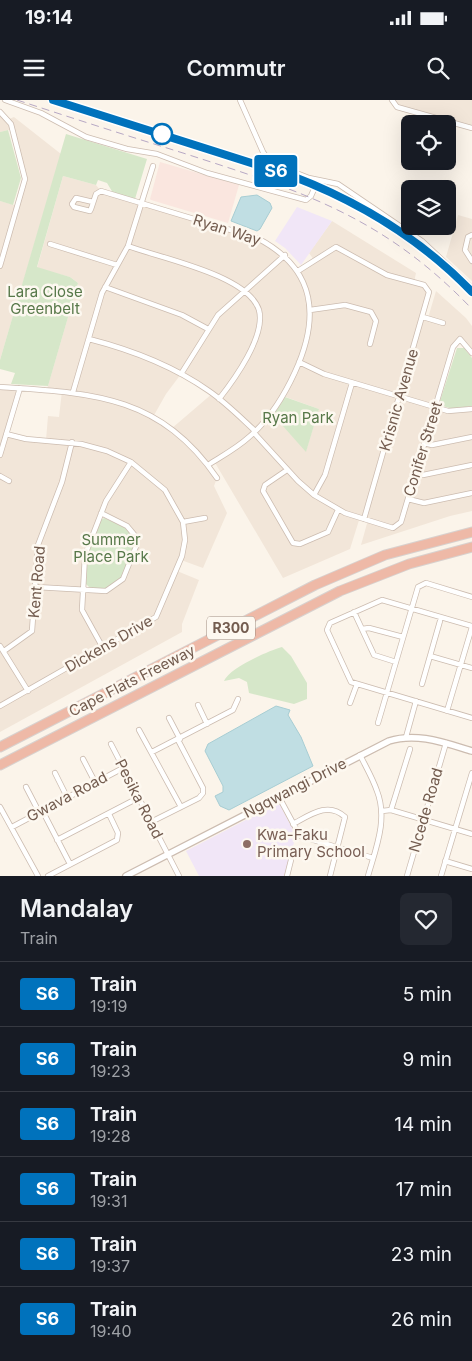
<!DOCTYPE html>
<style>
body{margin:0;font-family:Inter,sans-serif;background:#242831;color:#f1f3f6;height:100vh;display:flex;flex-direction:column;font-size:19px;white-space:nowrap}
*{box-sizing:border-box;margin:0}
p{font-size:16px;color:#9ea1a6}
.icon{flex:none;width:28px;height:28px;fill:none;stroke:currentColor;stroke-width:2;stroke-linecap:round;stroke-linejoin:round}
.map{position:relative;height:776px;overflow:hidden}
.side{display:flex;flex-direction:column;background:#171b24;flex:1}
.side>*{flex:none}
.badge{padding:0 10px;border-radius:4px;font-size:18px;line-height:32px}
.fabs{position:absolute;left:401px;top:15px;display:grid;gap:10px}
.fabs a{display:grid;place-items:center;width:55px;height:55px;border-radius:8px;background:#171b24;box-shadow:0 5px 20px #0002;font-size:25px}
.map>.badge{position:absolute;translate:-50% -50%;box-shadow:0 0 0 2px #fff}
.round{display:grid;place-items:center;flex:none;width:52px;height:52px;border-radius:8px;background:#242831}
.head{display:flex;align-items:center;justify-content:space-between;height:85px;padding:0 20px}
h1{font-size:24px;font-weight:600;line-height:38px}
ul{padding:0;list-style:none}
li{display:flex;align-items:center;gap:15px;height:65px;padding:0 20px;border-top:1px solid #363941}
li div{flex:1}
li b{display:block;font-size:19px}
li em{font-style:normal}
li .badge{min-width:55px;font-weight:700;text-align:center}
.status{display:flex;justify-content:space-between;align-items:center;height:35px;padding:0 25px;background:#171b24;direction:ltr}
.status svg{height:14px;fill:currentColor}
header{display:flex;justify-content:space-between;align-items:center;height:65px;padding:0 20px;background:#171b24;font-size:22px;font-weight:600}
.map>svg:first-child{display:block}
.residential{fill:#f2e6d9;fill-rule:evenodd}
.commercial{fill:#fae6df}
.education{fill:#f1e6f7}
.green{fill:#d6e7c9}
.water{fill:#c0dee3;stroke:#a7cdd3}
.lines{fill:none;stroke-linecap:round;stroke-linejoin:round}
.minor-casing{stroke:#ccbcb0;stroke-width:6}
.tertiary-casing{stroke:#ccbcb0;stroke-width:8}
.motorway-casing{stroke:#d8d1ce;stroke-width:11}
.minor{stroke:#fff;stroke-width:4.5}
.tertiary{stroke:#fff;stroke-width:5.5}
.motorway{stroke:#eeb9a7;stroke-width:9}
.rail{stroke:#b7a8c4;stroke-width:1;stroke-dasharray:8 5;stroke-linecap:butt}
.line-casing{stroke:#fff;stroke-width:11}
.line{stroke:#0072bc;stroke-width:8}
.stop-dot{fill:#fff;stroke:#0072bc;stroke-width:2.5}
.education-dot{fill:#8d6e63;stroke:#fdf8f0;stroke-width:2}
.labels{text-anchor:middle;stroke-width:5;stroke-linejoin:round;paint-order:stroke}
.shield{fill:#fdf8f0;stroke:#9c8b7f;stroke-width:1}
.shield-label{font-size:14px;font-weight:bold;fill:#735c4f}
.street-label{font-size:15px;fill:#735c4f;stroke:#fdf8f0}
.park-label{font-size:15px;fill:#577849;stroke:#fdf8f0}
.education-label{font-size:15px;fill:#785e54;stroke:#fdf8f0;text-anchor:start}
</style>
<div class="status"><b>19:14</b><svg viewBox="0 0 49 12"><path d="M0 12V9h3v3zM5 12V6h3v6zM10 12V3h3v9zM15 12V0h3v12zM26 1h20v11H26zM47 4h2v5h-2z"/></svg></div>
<header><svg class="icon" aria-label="menu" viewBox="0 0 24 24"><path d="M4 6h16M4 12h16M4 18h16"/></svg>Commutr<svg class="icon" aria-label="search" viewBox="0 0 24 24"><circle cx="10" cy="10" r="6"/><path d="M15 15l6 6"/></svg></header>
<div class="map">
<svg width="472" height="776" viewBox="0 0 472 776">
<rect width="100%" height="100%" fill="#fbf4ea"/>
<path class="residential" d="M 392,0 L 472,0 L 472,28 L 397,6 Z
M 0,12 L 9,19 L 14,17 L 61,54 L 0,260 L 0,101 L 18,106 L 25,83 L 12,29 L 0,32 Z
M 63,76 L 96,85 L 101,91 L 257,137 L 273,146 L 297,171 L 314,160 L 309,153 L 332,121 L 416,173 L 414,182 L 428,188 L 424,217 L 428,218 L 436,191 L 466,218 L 472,226 L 472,253 L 460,239 L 453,247 L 435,307 L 448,311 L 472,309 L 472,411 L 450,416 L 361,445 L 368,420 L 360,417 L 350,449 L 283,478 L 214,361 L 209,365 L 217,378 L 214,386 L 227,413 L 203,468 L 181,460 L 177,471 L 199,480 L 182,524 L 182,532 L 0,632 L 0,289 L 1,287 L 20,288 L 7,334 L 46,340 L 48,316 L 59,317 L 62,291 L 47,289 L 78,183 L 70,177 L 37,168 ZM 181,274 L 213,293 L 171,329 L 153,317 L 166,294 ZM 283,296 L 319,309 L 306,351 L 271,313 ZM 101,413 L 128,427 L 137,444 L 119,483 L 105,491 L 83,489 L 86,453 Z
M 458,115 L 472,119 L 472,181 L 446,157 Z"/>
<path class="commercial" d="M 160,62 L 239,85 L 228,123 L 151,100 L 150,99 Z"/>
<path class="education" d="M 297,107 L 332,121 L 301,165 L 285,148 L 275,141 Z
M 277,704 L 280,705 L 296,736 L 284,776 L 199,776 L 186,751 Z"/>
<path class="green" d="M 8,30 L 21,78 L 13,105 L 0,101 L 0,32 Z
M 66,34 L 147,59 L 135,99 L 113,93 L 107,83 L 98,80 L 96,85 L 63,76 L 37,167 L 70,177 L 78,183 L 48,286 L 11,284 L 15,273 L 0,269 L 0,260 Z
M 457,248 L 464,248 L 472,258 L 472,306 L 452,309 L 443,306 L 440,301 Z
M 285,297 L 319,309 L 306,352 L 273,315 Z
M 104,418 L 125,427 L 134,436 L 135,444 L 121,478 L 105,489 L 90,488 L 86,484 L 88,455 L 101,420 Z
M 282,547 L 291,556 L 307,583 L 307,599 L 294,604 L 249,593 L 247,582 L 239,578 L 224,581 C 229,568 268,551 282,547 Z"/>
<path class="water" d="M 257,95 L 270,103 L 272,108 L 260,129 L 257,131 L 231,121 L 241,97 Z
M 276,606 L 290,610 L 288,615 L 301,637 L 313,666 L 229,710 L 220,706 L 215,696 L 223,692 L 223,686 L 205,651 L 208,644 Z"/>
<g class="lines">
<g class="minor-casing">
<path id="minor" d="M 5,0 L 41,13 L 86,37 L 127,49 L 157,54 L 207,73 L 306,100 L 311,96 L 318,80
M 240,0 L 263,52 L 271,63 L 309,78 L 338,84 L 422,141 L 472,188
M 392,0 L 397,7 L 472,28
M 0,12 L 11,24 L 25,79 L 0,166
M 93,102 L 76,98 L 72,104 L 74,107 L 90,111 L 91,109 L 96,94 L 101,91 L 257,138 C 315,168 321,215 295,272 C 284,296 269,320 249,337 C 237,348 222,356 208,365
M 472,135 L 468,137 L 465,150 L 472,161
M 50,144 L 117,165
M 128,146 C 160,158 248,175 259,210 C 266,236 234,280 219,299
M 298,171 L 336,147 L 387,175 L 424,185 L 429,192 L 364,419
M 105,187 L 182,215 L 208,229
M 310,210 L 345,205 L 371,212 L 376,221 L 370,244
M 423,217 L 443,223
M 89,239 C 132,250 172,265 209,291 C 225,302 239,316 253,329 L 256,335 L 298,381 L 314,395 L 345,413 L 393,428 L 401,422 L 453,247 L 460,239 L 472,253
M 299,262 L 324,274 L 448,311 L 472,309
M 181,274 L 218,215 L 285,155
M 0,287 C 92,293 160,295 217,378
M 73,292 L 102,193 L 128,146 L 153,66
M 424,343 L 432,345 L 472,337
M 0,355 L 20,288
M 287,370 L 265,385 L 263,391 L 293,443 L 300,444 L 328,432 L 338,410
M 415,374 L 423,375 L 472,365
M 0,376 L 9,381
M 314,395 L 325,375 L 352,283
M 408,399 L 424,403 L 472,393
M 183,422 L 205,418
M 36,487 L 106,491 L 123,479 L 137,444 L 137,438 L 127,426 L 101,413
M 354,512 L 374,555 L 396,562
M 472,526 L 382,500 L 330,523 L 327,530 L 351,582 L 472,618
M 362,529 L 369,528 L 403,537
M 0,546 L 28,591
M 103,548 L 82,510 L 85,455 L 106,401 L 131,362
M 4,551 L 32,531 L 38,445 L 62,382 L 72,342
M 430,556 L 472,568
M 422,584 L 440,521
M 350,603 L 357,584
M 198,605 L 207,624
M 0,606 L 156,517 L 182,456 L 185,440 L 183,422 L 165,390 L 131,362 L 107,351 L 81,344 L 26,339 L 6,334
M 447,611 L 472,527
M 169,618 L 180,639
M 378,623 L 418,487 L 426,483 L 472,497
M 139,630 L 181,707
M 406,637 L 416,601
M 111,644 L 179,776
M 152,652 L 233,610 L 238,599
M 360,655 C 366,667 373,679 377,691 C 388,719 376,748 368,776
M 83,659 L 95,682
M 55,673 L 67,697
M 26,687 L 39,712
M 279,697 L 300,736 L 373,758
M 0,707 L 38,776
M 42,710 L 70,764
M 391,710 L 410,649
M 382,711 L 391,710 L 472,734
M 151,722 L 199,698 L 203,693 L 203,688 L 178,640
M 293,724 C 310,715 328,701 345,717 L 330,776
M 12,727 L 123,668
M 57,740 L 138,698
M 445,761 L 472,769
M 48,776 L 117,740 L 118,733 L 109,714
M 287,776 L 291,760
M 407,776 L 446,643
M 441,776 L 472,673"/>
</g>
<g class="tertiary-casing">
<path id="tertiary" d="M 126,776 L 389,641 C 417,632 445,643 472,651"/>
</g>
<g class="motorway-casing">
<path id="motorway" d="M 0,647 L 315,485 L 385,455 L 472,432
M 0,665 L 340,491 L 409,464 L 472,447"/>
</g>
<use href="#minor" class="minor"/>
<use href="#tertiary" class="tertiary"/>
<use href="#motorway" class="motorway"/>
<path class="rail" d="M 17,0 C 72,18 128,36 183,53 C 301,91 383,116 472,209
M 53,0 L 292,76 C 360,102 421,139 472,192"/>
</g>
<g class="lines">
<g class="line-casing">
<path id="line" d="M 53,0 L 292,76 C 360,102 421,139 472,192"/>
</g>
<use href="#line" class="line"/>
</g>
<circle class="stop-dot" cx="162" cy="34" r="10"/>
<circle class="education-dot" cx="247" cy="744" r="5"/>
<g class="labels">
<rect class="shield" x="207" y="516.5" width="48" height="23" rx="4"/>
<g class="shield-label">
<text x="231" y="533">R300</text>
</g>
<g class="street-label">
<text transform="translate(227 130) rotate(18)" y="5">Ryan Way</text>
<text transform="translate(399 300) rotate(-74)" y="5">Krisnic Avenue</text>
<text transform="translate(423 349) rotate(-73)" y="5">Conifer Street</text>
<text transform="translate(37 482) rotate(-85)" y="5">Kent Road</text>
<text transform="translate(109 544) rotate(-30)" y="5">Dickens Drive</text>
<text transform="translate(132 581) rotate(-27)" y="5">Cape Flats Freeway</text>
<text transform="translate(295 688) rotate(-27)" y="5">Ngqwangi Drive</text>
<text transform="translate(67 697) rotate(-28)" y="5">Gwava Road</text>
<text transform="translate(139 699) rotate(63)" y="5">Pesika Road</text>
<text transform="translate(426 710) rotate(-74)" y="5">Ncede Road</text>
</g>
<g class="park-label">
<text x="45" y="197">Lara Close<tspan x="45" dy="17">Greenbelt</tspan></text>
<text x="298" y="323">Ryan Park</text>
<text x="111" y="445">Summer<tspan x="111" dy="17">Place Park</tspan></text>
</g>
<g class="education-label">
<text x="257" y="740">Kwa-Faku<tspan x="257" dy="17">Primary School</tspan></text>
</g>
</g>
</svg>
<div class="fabs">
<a><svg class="icon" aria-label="locate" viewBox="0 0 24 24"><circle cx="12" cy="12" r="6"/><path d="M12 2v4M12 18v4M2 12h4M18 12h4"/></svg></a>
<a><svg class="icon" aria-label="layers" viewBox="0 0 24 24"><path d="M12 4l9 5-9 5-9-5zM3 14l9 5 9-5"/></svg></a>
</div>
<b class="badge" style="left:276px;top:71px;background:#0072bc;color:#fff">S6</b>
</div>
<section class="side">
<div class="head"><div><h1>Mandalay</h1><p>Train</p></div><a class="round"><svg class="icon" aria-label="heart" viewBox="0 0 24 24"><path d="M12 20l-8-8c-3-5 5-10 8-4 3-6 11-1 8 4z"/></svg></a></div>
<ul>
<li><span class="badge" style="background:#0072bc;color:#fff">S6</span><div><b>Train</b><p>19:19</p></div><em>5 min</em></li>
<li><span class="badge" style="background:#0072bc;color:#fff">S6</span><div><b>Train</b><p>19:23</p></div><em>9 min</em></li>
<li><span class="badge" style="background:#0072bc;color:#fff">S6</span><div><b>Train</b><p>19:28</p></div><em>14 min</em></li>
<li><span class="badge" style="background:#0072bc;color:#fff">S6</span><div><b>Train</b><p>19:31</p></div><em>17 min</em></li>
<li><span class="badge" style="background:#0072bc;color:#fff">S6</span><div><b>Train</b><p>19:37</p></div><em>23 min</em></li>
<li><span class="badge" style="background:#0072bc;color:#fff">S6</span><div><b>Train</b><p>19:40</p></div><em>26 min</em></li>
</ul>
</section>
